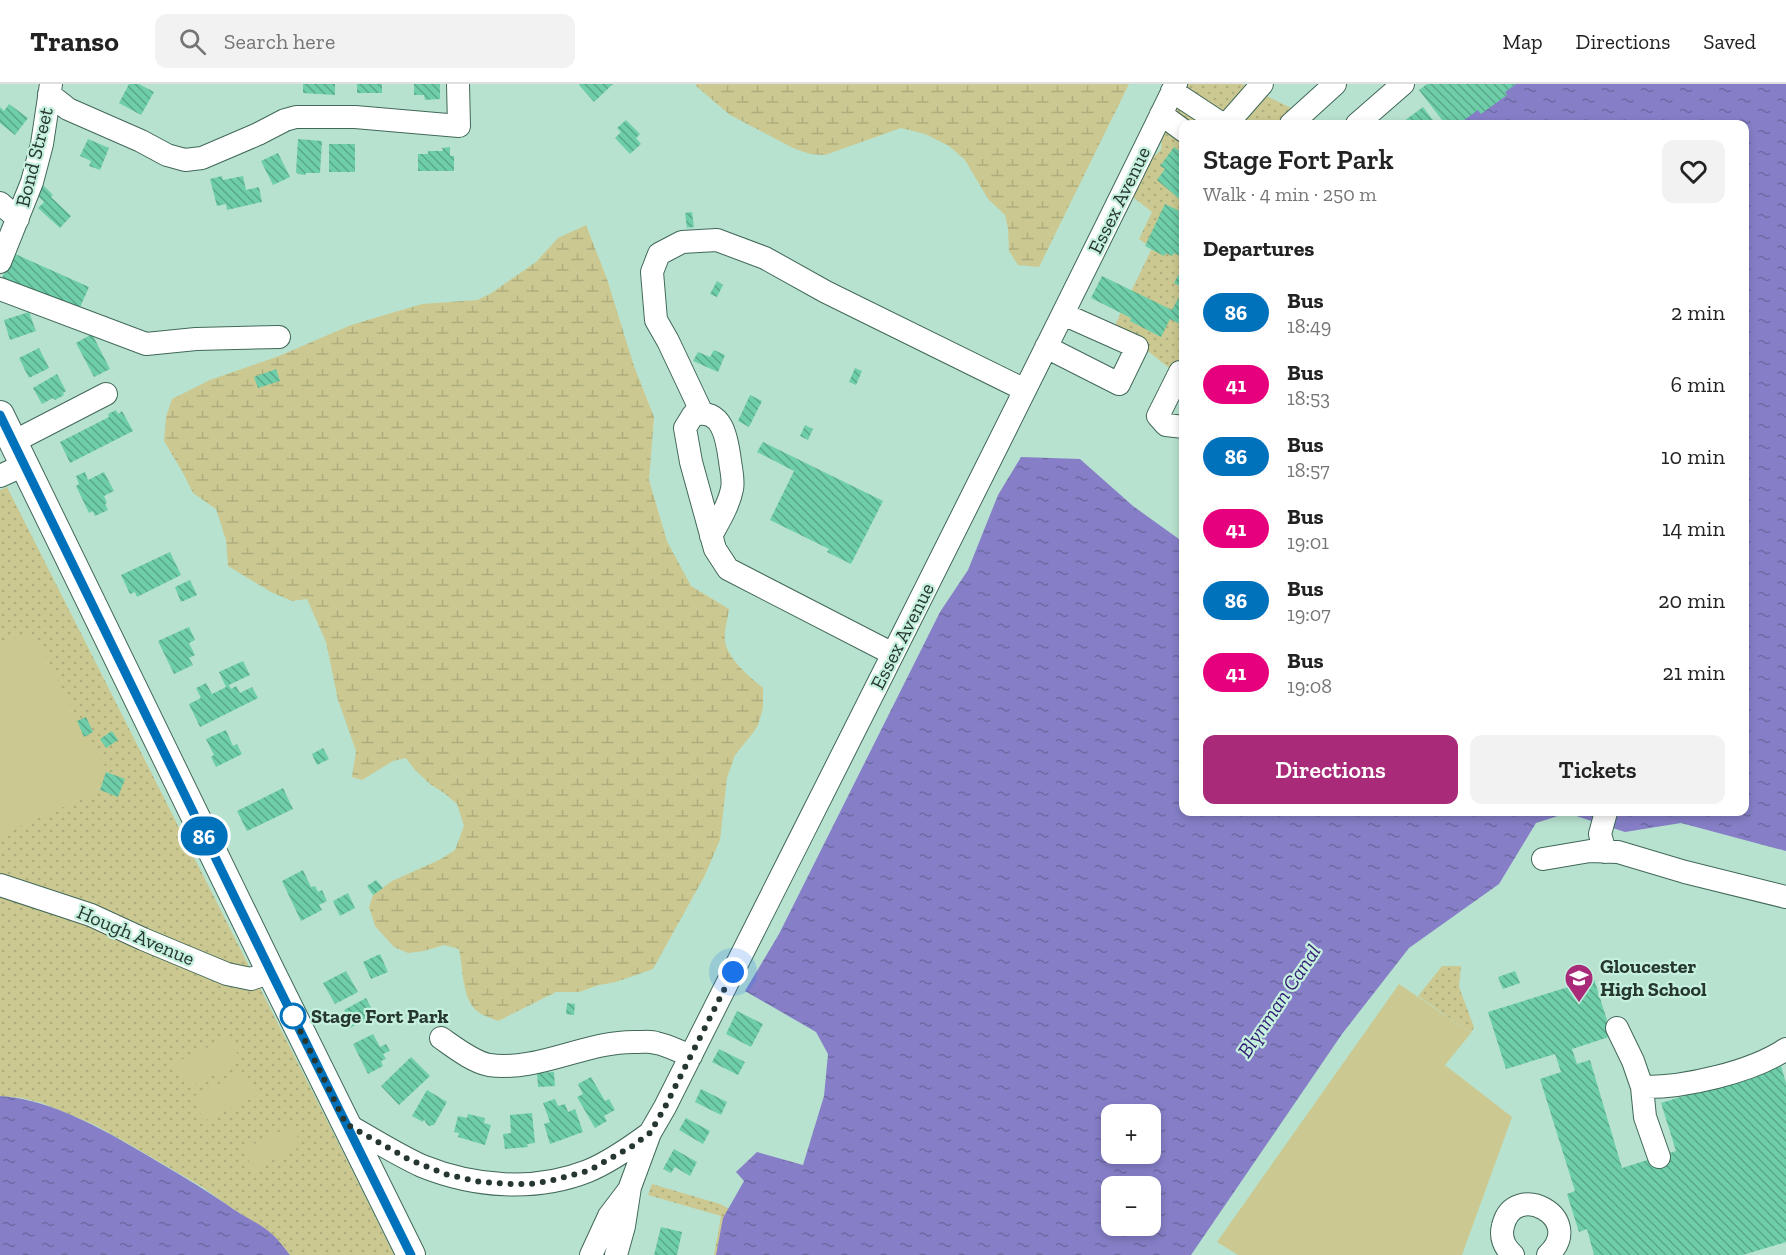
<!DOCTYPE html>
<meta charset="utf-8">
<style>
body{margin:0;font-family:"Zilla Slab",serif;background:#f2f2f2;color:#222;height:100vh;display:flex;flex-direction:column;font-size:22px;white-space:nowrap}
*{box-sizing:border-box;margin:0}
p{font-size:20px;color:#767676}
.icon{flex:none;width:33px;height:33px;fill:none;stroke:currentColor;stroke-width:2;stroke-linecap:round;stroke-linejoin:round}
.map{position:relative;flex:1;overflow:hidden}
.details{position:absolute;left:1179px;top:36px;width:570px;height:696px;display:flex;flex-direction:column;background:#fff;border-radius:12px;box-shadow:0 3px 9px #0003}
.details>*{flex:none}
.badge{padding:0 12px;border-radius:20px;font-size:21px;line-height:39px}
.controls{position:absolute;left:1101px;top:1020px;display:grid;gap:12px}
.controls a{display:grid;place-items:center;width:60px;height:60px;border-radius:12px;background:#fff;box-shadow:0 3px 9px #0003;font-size:30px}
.you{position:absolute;width:30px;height:30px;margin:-15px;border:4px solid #fff;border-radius:50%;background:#1a73e8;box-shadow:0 0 0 9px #1a73e833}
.map>.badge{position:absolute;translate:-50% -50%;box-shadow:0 0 0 3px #fff}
h2{padding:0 24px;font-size:22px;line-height:54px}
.round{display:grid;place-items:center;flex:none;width:63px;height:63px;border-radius:12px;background:#f2f2f2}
.headline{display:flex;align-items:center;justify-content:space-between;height:102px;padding:0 24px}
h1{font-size:28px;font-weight:600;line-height:45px}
.primary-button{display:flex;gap:12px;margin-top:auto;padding:12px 24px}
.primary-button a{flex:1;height:69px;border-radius:12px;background:#a82a79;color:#fff;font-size:24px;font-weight:600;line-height:69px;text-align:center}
.primary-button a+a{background:#f2f2f2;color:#222}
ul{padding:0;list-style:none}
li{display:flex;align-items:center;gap:18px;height:72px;padding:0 24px}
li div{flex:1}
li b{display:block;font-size:22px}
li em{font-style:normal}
li .badge{min-width:66px;font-weight:700;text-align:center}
header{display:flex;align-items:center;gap:36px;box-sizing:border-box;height:84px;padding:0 30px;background:#fff;border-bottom:2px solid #e0e0e0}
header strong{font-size:28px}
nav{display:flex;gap:33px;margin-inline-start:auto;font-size:21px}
.search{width:420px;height:54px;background:#f2f2f2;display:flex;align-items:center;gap:15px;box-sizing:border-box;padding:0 21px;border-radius:12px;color:#767676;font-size:22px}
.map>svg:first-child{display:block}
.grass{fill:url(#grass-dots)}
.wetland{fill:url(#wetland-marsh)}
.pitch{fill:#cbc991}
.water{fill:url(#water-ripples);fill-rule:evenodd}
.building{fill:url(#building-back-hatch)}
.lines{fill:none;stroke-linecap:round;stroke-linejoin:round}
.minor-casing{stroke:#416858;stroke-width:24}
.major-casing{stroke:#416858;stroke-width:30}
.minor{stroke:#fff;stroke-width:22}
.major{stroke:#fff;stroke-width:28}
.line-casing{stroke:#fff;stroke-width:14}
.line{stroke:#0072bc;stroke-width:9}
.walk{stroke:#263730;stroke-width:6;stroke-dasharray:0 10.8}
.stop-dot{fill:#fff;stroke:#0072bc;stroke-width:3}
.labels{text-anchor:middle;stroke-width:4.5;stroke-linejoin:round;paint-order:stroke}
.street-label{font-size:20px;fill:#263730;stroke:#c5f0dd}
.poi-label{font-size:20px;font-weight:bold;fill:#263730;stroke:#c5f0dd;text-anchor:start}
.stop-label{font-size:20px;font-weight:bold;fill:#263730;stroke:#c5f0dd;text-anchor:start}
.water-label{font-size:21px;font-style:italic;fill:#321d73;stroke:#c5f0dd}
</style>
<header>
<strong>Transo</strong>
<div class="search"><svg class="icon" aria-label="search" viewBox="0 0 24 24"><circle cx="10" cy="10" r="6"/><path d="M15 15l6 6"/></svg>Search here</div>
<nav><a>Map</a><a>Directions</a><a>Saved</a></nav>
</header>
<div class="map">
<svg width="1786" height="1171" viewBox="0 0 1786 1171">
<defs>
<pattern id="grass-dots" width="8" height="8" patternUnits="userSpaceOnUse" patternTransform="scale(1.5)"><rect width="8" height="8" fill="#cbc991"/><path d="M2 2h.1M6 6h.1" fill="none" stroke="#aead7d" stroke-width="1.8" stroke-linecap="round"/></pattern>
<pattern id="wetland-marsh" width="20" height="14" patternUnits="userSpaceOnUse" patternTransform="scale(1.5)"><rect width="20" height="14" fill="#cbc991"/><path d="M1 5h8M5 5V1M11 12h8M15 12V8" fill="none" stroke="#aead7d"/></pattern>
<pattern id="water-ripples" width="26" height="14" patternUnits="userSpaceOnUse" patternTransform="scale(1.5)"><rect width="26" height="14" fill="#867fc8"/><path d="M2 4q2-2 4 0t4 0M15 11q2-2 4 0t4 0" fill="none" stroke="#6d69a3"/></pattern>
<pattern id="building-back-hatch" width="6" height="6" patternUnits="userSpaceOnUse" patternTransform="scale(1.5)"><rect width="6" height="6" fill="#6dcea9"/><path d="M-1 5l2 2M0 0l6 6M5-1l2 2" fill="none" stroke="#59a88a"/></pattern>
</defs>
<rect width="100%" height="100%" fill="#b8e2d0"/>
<path class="grass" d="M 1175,0 L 1242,0 L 1324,40 L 1184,40 L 1183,295 L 1115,241 L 1152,164 L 1139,155 L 1152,128 L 1125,107 L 1136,88 L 1161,66 L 1164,19 Z
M 7,403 L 352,1086 L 394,1171 L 290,1171 L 272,1150 L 227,1121 L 204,1104 L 134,1063 L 95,1041 L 42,1019 L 22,1014 L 0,1012 L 0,406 Z
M 1442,882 L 1461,882 L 1459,903 L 1474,943 L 1471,949 L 1418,912 Z
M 652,1100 L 720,1120 L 764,1143 L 841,1171 L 714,1171 L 721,1132 L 648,1111 Z"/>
<path class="wetland" d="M 696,0 L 1129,0 L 1039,183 L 1018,181 L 1009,167 L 1008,144 L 1005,131 L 988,115 L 965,76 L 949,62 L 925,50 L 901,44 L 825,71 L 810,70 L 793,64 L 730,31 L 696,2 Z
M 586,141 L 607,195 L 634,282 L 654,333 L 649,396 L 667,457 L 691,502 L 729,525 C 728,535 724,545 725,555 C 725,573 750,593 763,604 L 763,624 L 758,641 L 753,649 L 735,671 L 727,694 L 720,756 L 704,793 L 653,885 L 616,898 L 599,901 L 579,908 L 556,908 L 498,937 C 491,934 483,932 477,927 C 462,915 463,884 459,865 L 444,861 L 424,867 L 408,869 L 394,863 L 375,842 L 369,823 L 373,811 L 392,797 L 441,775 L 455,766 L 464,742 L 457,720 L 444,709 L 430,700 L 415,686 L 406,674 L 393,677 L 362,696 L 352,693 L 356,667 L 338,616 L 326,558 L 307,515 L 292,517 L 271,508 L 228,482 L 226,456 L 216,425 L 193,409 L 182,387 L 164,357 L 166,333 L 172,315 L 210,296 L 279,272 L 351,241 L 422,220 L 477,216 L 490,210 L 536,178 L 558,154 Z"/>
<path class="pitch" d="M 21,551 L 29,551 L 37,559 L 43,567 L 89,659 L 106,683 L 97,708 L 0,751 L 0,561 Z
M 1399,900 L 1471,949 L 1445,981 L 1512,1033 L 1462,1171 L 1238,1171 L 1217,1158 Z
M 229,953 L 241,977 L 187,1004 L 175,979 Z
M 245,987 L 257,1011 L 204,1037 L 192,1013 Z
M 292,1042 L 302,1062 L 253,1086 L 243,1065 Z"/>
<path class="water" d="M 1494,0 L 1786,0 L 1786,767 L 1681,739 L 1625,748 L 1567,729 L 1536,739 L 1499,800 L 1409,864 L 1342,950 L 1191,1171 L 716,1171 L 723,1134 L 744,1097 L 736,1088 L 757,1068 L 803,1081 L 824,1012 L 828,970 L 816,948 L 745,907 L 779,850 L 940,528 L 968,486 L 998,411 L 1021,373 L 1080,375 L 1133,422 L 1183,458 L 1184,728 L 1744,728 L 1744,40 L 1453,40 ZM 1112,1030 L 1150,1030 L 1150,1070 L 1112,1070 ZM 1112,1102 L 1150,1102 L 1150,1142 L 1112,1142 Z
M 0,1012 C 41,1015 76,1032 112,1051 C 150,1073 189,1095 226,1120 C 240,1131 258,1138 272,1150 C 279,1156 284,1164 290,1171 L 0,1171 Z"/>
<path class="building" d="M 129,0 L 139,0 L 154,8 L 141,31 L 119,19 Z
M 303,0 L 335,0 L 335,11 L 303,9 Z
M 357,0 L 382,0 L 382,9 L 357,9 Z
M 414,0 L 440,0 L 440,15 L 425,16 L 424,11 L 414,11 Z
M 580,0 L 613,0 L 594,18 L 579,1 Z
M 1427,0 L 1516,0 L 1505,8 L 1507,11 L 1481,30 L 1478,26 L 1459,40 L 1445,40 L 1419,6 Z
M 9,20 L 28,34 L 15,51 L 0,39 L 0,23 L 4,27 Z
M 1423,23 L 1436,40 L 1400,40 Z
M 626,36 L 640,50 L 636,54 L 641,60 L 630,70 L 615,54 L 621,48 L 617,44 Z
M 88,55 L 109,64 L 100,86 L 89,82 L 91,77 L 80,72 Z
M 298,55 L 322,57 L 320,89 L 306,89 L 305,91 L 298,90 L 296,88 Z
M 329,60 L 355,60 L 355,88 L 329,88 Z
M 450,63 L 450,72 L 454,72 L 454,87 L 418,87 L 418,70 L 428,70 L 428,67 L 443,67 L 442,64 Z
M 1174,63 L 1184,70 L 1184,119 L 1157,96 L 1165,85 L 1160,82 Z
M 278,69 L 290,93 L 273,101 L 261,77 Z
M 222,92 L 223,96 L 243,92 L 246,106 L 259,103 L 262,118 L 227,126 L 226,120 L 217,122 L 210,95 Z
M 43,101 L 53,111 L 51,113 L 71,132 L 60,144 L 38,124 L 44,118 L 35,109 Z
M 1165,120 L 1184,129 L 1184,174 L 1174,169 L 1172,172 L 1166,169 L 1164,172 L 1145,162 Z
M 692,128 L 694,143 L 687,144 L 685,129 Z
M 13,169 L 89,203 L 78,228 L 2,194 Z
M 1184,181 L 1184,204 L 1174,199 Z
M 1102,192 L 1172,226 L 1184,204 L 1184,242 L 1170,235 L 1161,253 L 1130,237 L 1131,234 L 1091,214 Z
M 717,197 L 723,201 L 717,213 L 710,210 Z
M 29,228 L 36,247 L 10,256 L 4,236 Z
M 92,250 L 110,285 L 94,293 L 76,259 Z
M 39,264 L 49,284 L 29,294 L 19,274 Z
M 714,266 L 725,271 L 718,288 L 693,277 L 698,268 L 710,273 Z
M 855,284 L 862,287 L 856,301 L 849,298 Z
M 276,285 L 280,297 L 258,304 L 254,293 Z
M 57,290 L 66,307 L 63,309 L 64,311 L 55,316 L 53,314 L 42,320 L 33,304 Z
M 750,311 L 762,317 L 749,343 L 738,337 Z
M 116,326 L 118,330 L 122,327 L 133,347 L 70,379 L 60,358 L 109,333 L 108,330 Z
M 805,341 L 813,345 L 808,356 L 800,352 Z
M 763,358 L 883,417 L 851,480 L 827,468 L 829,465 L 770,436 L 794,387 L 757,368 Z
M 85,388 L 88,396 L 104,388 L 114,407 L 104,412 L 107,419 L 105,420 L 108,426 L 95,432 L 93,427 L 89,429 L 76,402 L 79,400 L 76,392 Z
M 170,468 L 181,491 L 137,513 L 135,508 L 130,510 L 121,491 Z
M 190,496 L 197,511 L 181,518 L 175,503 Z
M 189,543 L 195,556 L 189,559 L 195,571 L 189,574 L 193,581 L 174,590 L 158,557 Z
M 243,577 L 250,591 L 229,601 L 231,605 L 236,602 L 240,609 L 252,603 L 258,614 L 200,643 L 189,620 L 201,614 L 196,604 L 206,599 L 212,610 L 226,603 L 219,588 Z
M 86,633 L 93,648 L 84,653 L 77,637 Z
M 226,646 L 233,662 L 237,660 L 242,670 L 216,683 L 211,673 L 214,671 L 206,655 Z
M 112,647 L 118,656 L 106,664 L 100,655 Z
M 323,664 L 329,675 L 317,681 L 312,670 Z
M 106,688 L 125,695 L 118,713 L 100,706 Z
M 283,704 L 293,725 L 247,747 L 237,727 Z
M 303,786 L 311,803 L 315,802 L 318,808 L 322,806 L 327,817 L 319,821 L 322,826 L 301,837 L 282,797 Z
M 376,796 L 383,804 L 373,811 L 367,802 Z
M 348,809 L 355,824 L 340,832 L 333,817 Z
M 380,870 L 388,888 L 371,895 L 363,878 Z
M 346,887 L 358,908 L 335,920 L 323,899 Z
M 1515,887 L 1520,899 L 1503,905 L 1498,893 Z
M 1594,895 L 1612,952 L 1572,965 L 1577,980 L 1590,976 L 1622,1084 L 1676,1067 L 1661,1019 L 1781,982 L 1786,999 L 1786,1158 L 1743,1171 L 1594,1171 L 1587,1145 L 1579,1148 L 1567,1110 L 1575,1107 L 1540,995 L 1561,988 L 1555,970 L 1506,985 L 1488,928 Z
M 366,914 L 375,931 L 348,945 L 340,932 L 346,929 L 344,926 Z
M 567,919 L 575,920 L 574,931 L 566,930 Z
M 737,927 L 763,940 L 751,963 L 726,950 Z
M 373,950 L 380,963 L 386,960 L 390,967 L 383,970 L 386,975 L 381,977 L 383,982 L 368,990 L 353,960 Z
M 719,965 L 745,978 L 738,991 L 712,978 Z
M 411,973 L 430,992 L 399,1021 L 381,1002 Z
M 554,988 L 555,1002 L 538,1003 L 537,989 Z
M 591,993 L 605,1017 L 609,1015 L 615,1026 L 604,1032 L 607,1037 L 595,1044 L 577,1013 L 583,1010 L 578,1000 Z
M 701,1005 L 727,1018 L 721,1031 L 695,1018 Z
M 427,1006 L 447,1018 L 434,1041 L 429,1042 L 426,1039 L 424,1035 L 423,1038 L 412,1032 Z
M 555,1015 L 558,1022 L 565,1020 L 568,1028 L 575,1025 L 583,1048 L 550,1060 L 544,1040 L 550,1038 L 543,1019 Z
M 532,1029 L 535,1059 L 527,1060 L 528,1063 L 505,1065 L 503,1050 L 511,1049 L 510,1031 Z
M 468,1030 L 485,1034 L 484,1039 L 491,1041 L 485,1061 L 458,1053 L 459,1049 L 454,1048 L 458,1032 L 467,1034 Z
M 686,1034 L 710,1047 L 703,1060 L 679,1046 Z
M 674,1065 L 697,1078 L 690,1092 L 675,1083 L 671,1089 L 663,1085 Z
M 661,1143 L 682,1148 L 677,1171 L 654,1171 Z"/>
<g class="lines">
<g class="minor-casing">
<path id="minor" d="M 1172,7 L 1222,40
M 49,10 L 68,25 L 141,57 L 167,71 L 185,76 L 202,74 L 258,50 L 285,36 L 296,33 L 355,33 L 459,42 L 458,0
M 1161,30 L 1184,47
M 1227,40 L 1262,0
M 1291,40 L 1335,0
M 1357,40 L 1403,0
M 0,119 L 18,135
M 0,178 L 32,98 L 42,60 L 51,0
M 0,205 L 146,260 L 196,255 L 279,253
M 1046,263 L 1119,300 L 1137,263 L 1063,230
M 1180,288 L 1158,332 L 1166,341 L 1184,343
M 702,329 L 668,257 L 656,236 L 652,188 L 659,170 L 682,158 L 717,156 L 765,174 L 826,208 L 1025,306
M 13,358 L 106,310
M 0,392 L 24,381
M 711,452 C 719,437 729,421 732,405 C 734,396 731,386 730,377 C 727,355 723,323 693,331 L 685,344 L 691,378 L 715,465 L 728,485 L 893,570
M 1605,768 L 1600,750 L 1606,728
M 1543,775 L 1590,767 L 1618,768 L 1685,788 L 1786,813
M 0,801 L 91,831 L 143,855 L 227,890 L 251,895 L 271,888
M 1617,944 L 1633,977 L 1642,1003 L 1645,1033 L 1659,1073
M 441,954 C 454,963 473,978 489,981 C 540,988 587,956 638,958 C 644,958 651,957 656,959 C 668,961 680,968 691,972
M 1642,1003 C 1683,1004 1752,988 1786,965
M 346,1040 C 371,1054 396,1070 422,1082 C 474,1103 535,1108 588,1087 C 610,1078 631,1063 650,1049
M 591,1171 L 609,1132 L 628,1107
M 616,1171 L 624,1142 L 630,1103 L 650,1049 L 665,1023 C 836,682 1009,343 1176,0
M 1513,1171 C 1504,1163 1500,1153 1503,1142 C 1514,1095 1587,1134 1548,1171"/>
</g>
<g class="major-casing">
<path id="major" d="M 0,331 L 271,888 L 411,1171"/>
</g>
<use href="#minor" class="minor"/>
<use href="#major" class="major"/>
</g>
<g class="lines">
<g class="line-casing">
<path id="line" d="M 0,331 L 271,888 L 411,1171"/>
</g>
<use href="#line" class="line"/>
<path class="walk" d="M 293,932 L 292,930 L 346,1040 L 410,1076 L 445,1090 L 480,1098 L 512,1100 L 530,1100 L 549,1097 L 588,1087 L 631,1063 L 650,1049 L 665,1023 L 733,888"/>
</g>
<defs>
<g id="school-pin" transform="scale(1.5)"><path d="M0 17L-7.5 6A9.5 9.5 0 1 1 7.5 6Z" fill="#a82a79" stroke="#c5f0dd"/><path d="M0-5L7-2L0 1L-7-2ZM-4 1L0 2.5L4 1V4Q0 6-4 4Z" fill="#fff"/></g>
</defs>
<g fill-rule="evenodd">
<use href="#school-pin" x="1579" y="894"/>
</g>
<circle class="stop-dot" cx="293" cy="932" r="12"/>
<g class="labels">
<g class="street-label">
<text transform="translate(34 73) rotate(-76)" y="7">Bond Street</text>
<text transform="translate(1119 116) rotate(-64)" y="7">Essex Avenue</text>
<text transform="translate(902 552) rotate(-63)" y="7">Essex Avenue</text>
<text transform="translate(136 851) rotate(23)" y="7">Hough Avenue</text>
</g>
<g class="poi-label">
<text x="1600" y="889">Gloucester<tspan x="1600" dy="23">High School</tspan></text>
</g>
<g class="stop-label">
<text x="311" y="939">Stage Fort Park</text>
</g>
<g class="water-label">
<text transform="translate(1279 917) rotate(-56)" y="7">Blynman Canal</text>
</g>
</g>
</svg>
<div class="controls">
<a>+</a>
<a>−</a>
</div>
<div class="you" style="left:733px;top:888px"></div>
<b class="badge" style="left:204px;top:752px;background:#0072bc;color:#fff">86</b>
<section class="details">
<div class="headline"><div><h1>Stage Fort Park</h1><p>Walk · 4 min · 250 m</p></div><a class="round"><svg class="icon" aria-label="heart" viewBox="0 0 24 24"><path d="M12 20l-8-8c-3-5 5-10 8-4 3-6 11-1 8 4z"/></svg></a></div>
<h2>Departures</h2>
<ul>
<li><span class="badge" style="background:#0072bc;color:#fff">86</span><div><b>Bus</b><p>18:49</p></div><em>2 min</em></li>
<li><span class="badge" style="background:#e6007e;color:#fff">41</span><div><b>Bus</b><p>18:53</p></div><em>6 min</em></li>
<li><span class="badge" style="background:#0072bc;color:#fff">86</span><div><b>Bus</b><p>18:57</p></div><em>10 min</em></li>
<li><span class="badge" style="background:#e6007e;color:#fff">41</span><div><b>Bus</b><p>19:01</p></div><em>14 min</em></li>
<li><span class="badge" style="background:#0072bc;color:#fff">86</span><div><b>Bus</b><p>19:07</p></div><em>20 min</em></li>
<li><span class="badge" style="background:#e6007e;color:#fff">41</span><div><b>Bus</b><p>19:08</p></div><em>21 min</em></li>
</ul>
<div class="primary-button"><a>Directions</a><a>Tickets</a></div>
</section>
</div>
